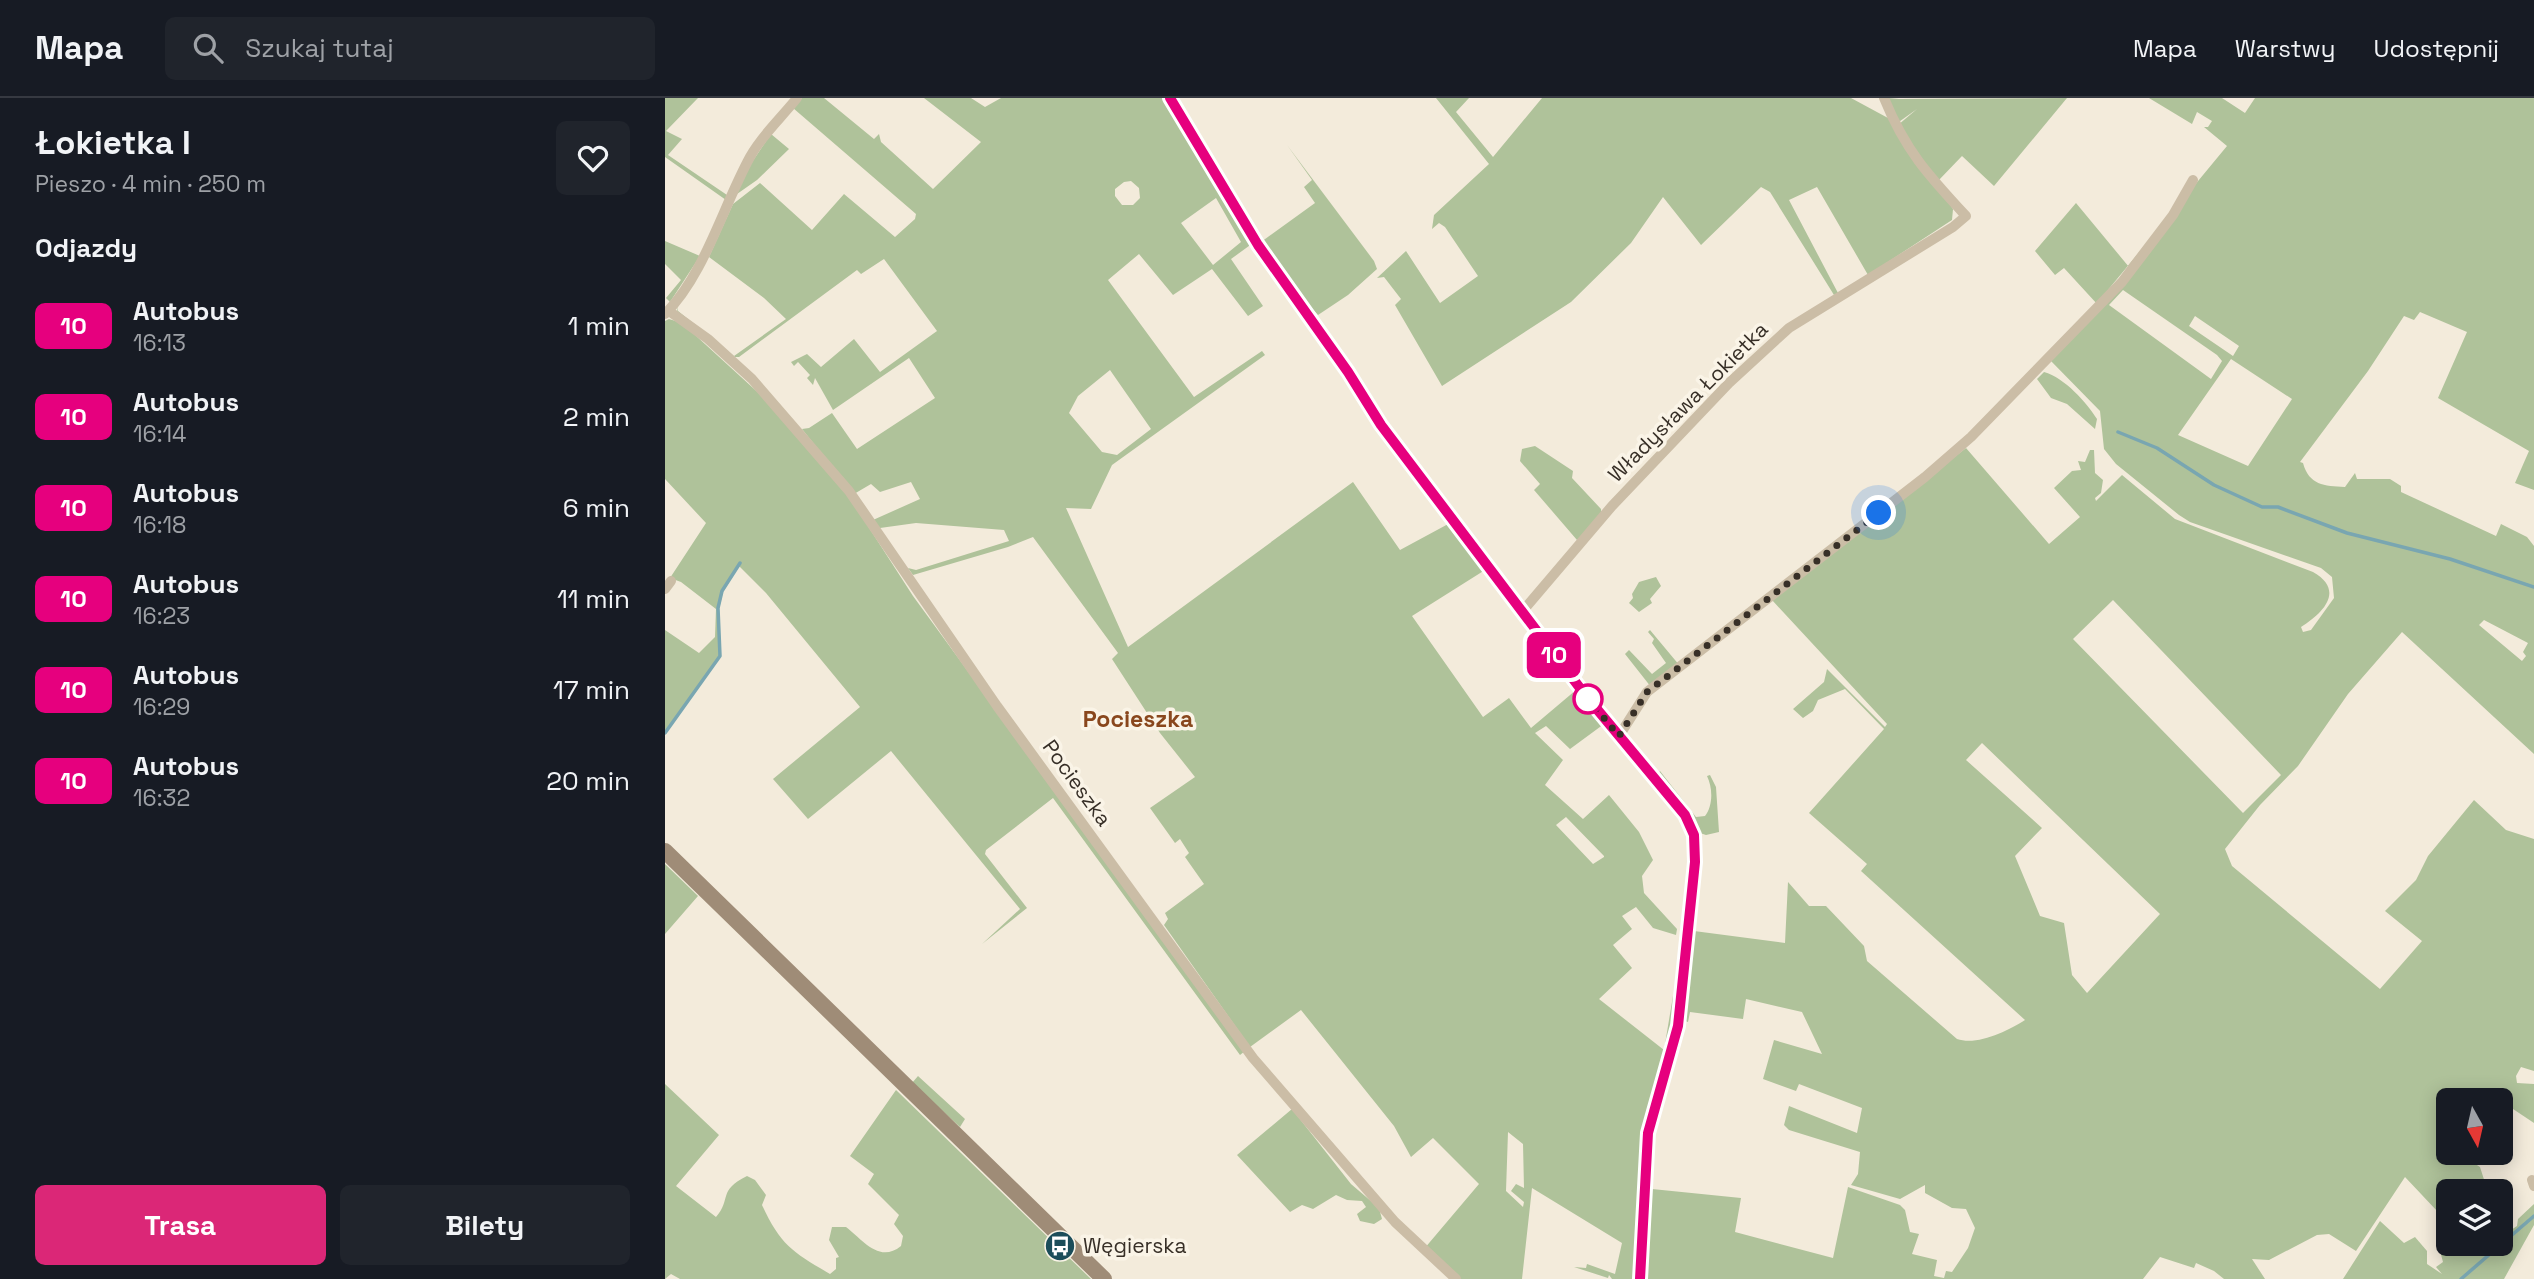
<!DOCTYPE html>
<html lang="pl">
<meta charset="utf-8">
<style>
body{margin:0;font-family:"Space Grotesk",sans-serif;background:#20242c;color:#f1f3f6;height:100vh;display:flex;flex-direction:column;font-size:26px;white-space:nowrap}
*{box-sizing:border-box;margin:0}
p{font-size:23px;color:#9ea1a6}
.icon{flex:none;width:38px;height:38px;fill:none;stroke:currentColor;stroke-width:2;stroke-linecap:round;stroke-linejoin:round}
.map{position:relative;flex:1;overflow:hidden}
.sheet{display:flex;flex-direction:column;background:#171b24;width:665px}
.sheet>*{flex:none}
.badge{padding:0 14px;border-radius:10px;font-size:24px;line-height:46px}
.needle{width:46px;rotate:172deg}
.controls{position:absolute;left:1771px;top:990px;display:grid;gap:14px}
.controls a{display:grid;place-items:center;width:77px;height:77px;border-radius:10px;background:#171b24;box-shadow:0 4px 18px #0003;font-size:35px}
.you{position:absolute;width:35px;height:35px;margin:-18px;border:5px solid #fff;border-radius:50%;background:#1a73e8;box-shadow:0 0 0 10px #1a73e833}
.map>.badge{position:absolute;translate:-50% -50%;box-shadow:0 0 0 4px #fff}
h2{padding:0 35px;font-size:26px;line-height:63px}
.round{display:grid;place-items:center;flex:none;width:74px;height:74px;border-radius:10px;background:#20242c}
.head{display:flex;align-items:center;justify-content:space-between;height:119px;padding:0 35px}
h1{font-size:33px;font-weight:600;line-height:52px}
.action{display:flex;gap:14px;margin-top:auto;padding:14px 35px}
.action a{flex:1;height:80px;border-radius:10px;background:#db2777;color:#fff;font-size:28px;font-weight:600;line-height:80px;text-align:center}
.action a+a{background:#20242c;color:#f1f3f6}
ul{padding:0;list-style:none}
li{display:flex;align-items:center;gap:21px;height:91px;padding:0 35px}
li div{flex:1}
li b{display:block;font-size:26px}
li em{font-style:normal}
li .badge{min-width:77px;font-weight:700;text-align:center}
header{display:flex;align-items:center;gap:42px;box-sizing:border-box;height:98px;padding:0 35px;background:#171b24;border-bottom:2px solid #363941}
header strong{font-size:33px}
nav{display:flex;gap:38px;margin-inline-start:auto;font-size:24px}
.search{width:490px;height:63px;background:#20242c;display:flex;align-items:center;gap:18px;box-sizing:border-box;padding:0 24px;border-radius:10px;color:#9ea1a6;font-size:26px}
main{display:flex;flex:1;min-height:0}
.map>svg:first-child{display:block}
.green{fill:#afc29a;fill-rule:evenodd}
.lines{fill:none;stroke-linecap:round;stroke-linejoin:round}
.stream{stroke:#79a6b1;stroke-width:3.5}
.minor{stroke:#cbbda6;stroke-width:10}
.secondary{stroke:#9f8c77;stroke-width:16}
.line-casing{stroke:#fff;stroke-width:16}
.line{stroke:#e6007e;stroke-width:10}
.walk{stroke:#372f27;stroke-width:7;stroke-dasharray:0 12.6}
.stop-dot{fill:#fff;stroke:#e6007e;stroke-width:3.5}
.labels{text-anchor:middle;stroke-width:7;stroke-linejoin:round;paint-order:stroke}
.street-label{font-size:21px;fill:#372f27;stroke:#faf4e7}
.poi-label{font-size:21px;fill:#372f27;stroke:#faf4e7;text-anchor:start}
.neighbourhood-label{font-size:23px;font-weight:bold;fill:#89471d;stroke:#faf4e7}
</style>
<header>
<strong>Mapa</strong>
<div class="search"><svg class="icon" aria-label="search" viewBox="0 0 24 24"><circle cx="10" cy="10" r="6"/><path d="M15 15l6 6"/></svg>Szukaj tutaj</div>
<nav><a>Mapa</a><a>Warstwy</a><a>Udostępnij</a></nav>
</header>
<main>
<section class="sheet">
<div class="head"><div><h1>Łokietka I</h1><p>Pieszo · 4 min · 250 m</p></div><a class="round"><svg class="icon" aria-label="heart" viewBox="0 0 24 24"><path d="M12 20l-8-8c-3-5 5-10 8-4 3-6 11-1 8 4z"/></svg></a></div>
<h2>Odjazdy</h2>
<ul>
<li><span class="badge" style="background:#e6007e;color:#fff">10</span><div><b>Autobus</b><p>16:13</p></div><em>1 min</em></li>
<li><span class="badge" style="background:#e6007e;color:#fff">10</span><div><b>Autobus</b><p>16:14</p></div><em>2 min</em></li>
<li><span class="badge" style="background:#e6007e;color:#fff">10</span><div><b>Autobus</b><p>16:18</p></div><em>6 min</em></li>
<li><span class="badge" style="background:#e6007e;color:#fff">10</span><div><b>Autobus</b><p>16:23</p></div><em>11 min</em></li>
<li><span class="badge" style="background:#e6007e;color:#fff">10</span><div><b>Autobus</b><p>16:29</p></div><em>17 min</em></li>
<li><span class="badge" style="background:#e6007e;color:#fff">10</span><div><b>Autobus</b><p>16:32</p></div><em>20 min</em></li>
</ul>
<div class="action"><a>Trasa</a><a>Bilety</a></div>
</section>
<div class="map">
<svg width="1869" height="1181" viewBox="0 0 1869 1181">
<rect width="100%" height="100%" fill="#f3ebdb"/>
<path class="green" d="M 0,0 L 33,0 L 1,33 L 17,41 L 3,57 L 62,97 L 61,102 L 0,59 Z
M 137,0 L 159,0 L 209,41 L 214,36 L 216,44 L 268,91 L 316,44 L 259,0 L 306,0 L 320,9 L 336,0 L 499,0 L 588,145 L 566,161 L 598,208 L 583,218 L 547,171 L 508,197 L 474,156 L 443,182 L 529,299 L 597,253 L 600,257 L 447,367 L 426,411 L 401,410 L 463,549 L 688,384 L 735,452 L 785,425 L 820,472 L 747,518 L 818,619 L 844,600 L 866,630 L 911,592 L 939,626 L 905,651 L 881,628 L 870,635 L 898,662 L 880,687 L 918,721 L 944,697 L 974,734 L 988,762 L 977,778 L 979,795 L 1012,831 L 1011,837 L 988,830 L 971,809 L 957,818 L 967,831 L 948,847 L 967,870 L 934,901 L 999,952 L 1008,898 L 1012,902 L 1012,919 L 989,1001 L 972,1134 L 972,1181 L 947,1181 L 944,1177 L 943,1180 L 909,1169 L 921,1170 L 922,1166 L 950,1176 L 957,1145 L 867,1090 L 857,1181 L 795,1181 L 759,1151 L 814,1086 L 768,1040 L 746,1059 L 729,1028 L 636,912 L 585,949 L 499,827 L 503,821 L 500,815 L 539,786 L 520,759 L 524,755 L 515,741 L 510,745 L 485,710 L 530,679 L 495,635 L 447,561 L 453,555 L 368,439 L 343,449 L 248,477 L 243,470 L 251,472 L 344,443 L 339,432 L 251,425 L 215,430 L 208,422 L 255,401 L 246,384 L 215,394 L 206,386 L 189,396 L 137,331 L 144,330 L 167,315 L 192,351 L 270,300 L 244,260 L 168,312 L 150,280 L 148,287 L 142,280 L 145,277 L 133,264 L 129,268 L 126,264 L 142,256 L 156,269 L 189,241 L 215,274 L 272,233 L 219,161 L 196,176 L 192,172 L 74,259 L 70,259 L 12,215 L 13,208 L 13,213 L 69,258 L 121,221 L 99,200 L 44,159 L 68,106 L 95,85 L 147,132 L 179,96 L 230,139 L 250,121 L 251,116 L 128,10 ZM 466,83 L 474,90 L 475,100 L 468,107 L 457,107 L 450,98 L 450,91 L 459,84 ZM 551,100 L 576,144 L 548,167 L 516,125 ZM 445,272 L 486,331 L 452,357 L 437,354 L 404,315 L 413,298 ZM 901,719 L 939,758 L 939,759 L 928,766 L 891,727 ZM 843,1034 L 858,1046 L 859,1090 L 851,1086 L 846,1093 L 859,1104 L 858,1109 L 841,1093 Z
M 771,0 L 804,0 L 791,14 L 828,59 L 877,0 L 1186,0 L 1223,20 L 1288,111 L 1287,122 L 1203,177 L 1152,89 L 1124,102 L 1173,195 L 1169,197 L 1105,94 L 1096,89 L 1036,147 L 998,99 L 966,145 L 906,204 L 777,288 L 730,207 L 736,201 L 719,179 L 712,180 L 741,153 L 775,205 L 813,178 L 780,129 L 774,125 L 767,131 L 769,117 L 824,66 Z
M 1223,0 L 1234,1 L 1402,0 L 1329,88 L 1297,58 L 1273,83 L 1233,27 L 1252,11 L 1231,26 Z
M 1484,0 L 1557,0 L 1580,15 L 1590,0 L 1869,0 L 1869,392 L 1850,385 L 1864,353 L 1773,300 L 1802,234 L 1755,214 L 1749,222 L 1739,218 L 1703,273 L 1635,364 L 1638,365 C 1644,387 1659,388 1680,389 L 1690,375 L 1692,381 L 1725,381 L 1736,388 L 1736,394 L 1831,438 L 1836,426 L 1862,439 L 1869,448 L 1869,656 L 1737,534 L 1683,596 L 1633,668 L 1595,707 L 1560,751 L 1567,768 L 1715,891 L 1757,843 L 1720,813 L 1751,782 L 1763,758 L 1809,702 L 1841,732 L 1869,741 L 1869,973 L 1856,969 L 1851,978 L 1852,985 L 1869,986 L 1869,1025 L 1836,1003 L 1783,1003 L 1783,1055 L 1804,1055 L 1801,1060 L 1815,1069 L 1823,1094 L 1783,1094 L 1783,1130 L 1771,1117 L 1773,1114 L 1740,1079 L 1691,1153 L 1664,1136 L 1652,1137 L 1604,1162 L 1587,1161 L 1600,1181 L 1559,1181 L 1549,1173 L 1531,1165 L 1529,1170 L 1495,1159 L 1478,1181 L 982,1181 L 987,1091 L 1076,1100 L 1070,1134 L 1168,1160 L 1183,1089 L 1235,1107 L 1240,1112 L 1245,1134 L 1254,1136 L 1247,1156 L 1272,1162 L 1269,1178 L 1279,1180 L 1281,1173 L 1287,1174 L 1303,1150 L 1310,1130 L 1301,1111 L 1287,1110 L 1260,1095 L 1260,1087 L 1235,1101 L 1186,1087 L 1193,1076 L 1195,1054 L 1124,1032 L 1119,1027 L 1124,1008 L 1192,1035 L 1197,1010 L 1134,986 L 1131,993 L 1098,981 L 1109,942 L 1157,956 L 1137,914 L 1081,901 L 1078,921 L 1025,914 L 1023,924 L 1020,923 L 1029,833 L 1120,845 L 1123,784 L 1144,808 L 1161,808 L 1199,848 L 1202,863 L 1292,941 C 1312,948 1343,933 1360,922 L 1196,773 L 1202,766 L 1144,715 L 1219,631 L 1180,591 L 1153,602 L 1148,613 L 1138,620 L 1128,611 L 1159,584 L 1162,571 L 1220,629 L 1222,626 L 1107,502 L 1301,350 L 1384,446 L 1415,419 L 1389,390 L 1407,373 L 1416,372 L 1413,363 L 1420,364 L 1425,352 L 1429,352 L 1430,375 L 1438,382 L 1436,395 L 1430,400 L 1431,403 L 1457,377 L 1510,421 L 1648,474 C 1680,492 1659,515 1636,529 L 1638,534 L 1646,532 L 1669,500 L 1667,479 L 1656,470 L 1525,424 L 1514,417 L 1451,366 L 1439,351 L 1435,313 L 1385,262 L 1562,48 L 1539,29 L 1543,29 L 1547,23 L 1532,14 L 1527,26 ZM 1458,192 L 1552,257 L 1557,263 L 1546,281 L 1444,207 ZM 1530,218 L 1574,248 L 1568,258 L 1524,228 ZM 1566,261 L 1627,301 L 1583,368 L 1513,337 ZM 1448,502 L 1616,677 L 1578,715 L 1408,541 ZM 1819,522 L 1863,545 L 1858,554 L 1861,558 L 1857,563 L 1814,527 ZM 1317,645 L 1495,816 L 1422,895 L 1407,877 L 1399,825 L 1375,818 L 1350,758 L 1377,730 L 1301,662 Z
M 106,36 L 124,51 L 92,82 L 72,96 L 79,76 Z
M 622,47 L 709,163 L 712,171 L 683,197 L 653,217 L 621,182 L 596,144 L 650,105 L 639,89 L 647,82 Z
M 1411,105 L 1464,169 L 1433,207 L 1399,170 L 1390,177 L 1370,153 Z
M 0,143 L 35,158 L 5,204 L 1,200 L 16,182 L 0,166 Z
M 4,221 L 17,225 L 111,311 L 181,394 L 248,498 L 580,953 L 575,957 L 388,700 L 321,752 L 320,756 L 362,810 L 317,846 L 355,811 L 226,653 L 143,721 L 108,681 L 195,609 L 101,495 L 74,468 L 58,494 L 54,511 L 56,558 L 0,636 L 0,532 L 34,555 L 50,539 L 51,511 L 16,484 L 5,480 L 41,425 L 0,381 L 0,223 Z
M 1379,274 C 1400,280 1421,304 1432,321 L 1430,331 L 1402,306 L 1386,300 L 1372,281 Z
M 870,348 L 908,373 L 907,380 L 936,411 L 936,418 L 912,442 L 869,392 L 875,386 L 855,363 L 857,351 Z
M 991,479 L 996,488 L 985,501 L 987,505 L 974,514 L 964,505 L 968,500 L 967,496 L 974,484 Z
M 985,532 L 1015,568 L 986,589 L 960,556 L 964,552 L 987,576 L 1001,565 L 987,545 L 989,541 L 983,534 Z
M 995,673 L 1031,719 L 1040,718 C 1048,708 1048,690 1042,678 L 1045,677 L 1051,689 L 1054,734 L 1041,737 L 1035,735 L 993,676 Z
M 0,766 L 33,798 L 0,836 Z
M 253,978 L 300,1021 L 295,1029 L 247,985 Z
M 0,986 L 54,1037 L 11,1088 L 51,1119 C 67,1101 52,1093 82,1078 L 90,1082 L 101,1097 L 97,1107 C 116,1148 128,1154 165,1176 L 171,1171 L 171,1160 L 174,1159 L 164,1142 L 167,1129 L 181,1129 C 197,1141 214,1166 236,1148 L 238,1138 L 229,1126 L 234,1117 L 203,1086 L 209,1076 L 185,1058 L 231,992 L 426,1181 L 15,1181 L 6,1176 L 0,1181 Z
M 627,1011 L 686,1086 L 714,1110 L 717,1121 L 709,1126 L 695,1123 L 692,1116 L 701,1109 L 697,1103 L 682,1102 L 671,1097 L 648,1111 L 637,1107 L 625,1114 L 572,1057 Z
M 1869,1106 L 1869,1127 L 1839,1181 L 1678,1181 L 1715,1123 L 1739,1145 L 1750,1139 L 1762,1153 L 1762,1166 L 1777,1176 L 1771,1169 L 1778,1164 L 1775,1153 L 1782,1146 L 1836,1146 L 1836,1122 L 1844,1122 L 1846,1132 L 1852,1128 L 1853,1121 Z"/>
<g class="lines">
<path class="stream" d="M 1453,334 L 1492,350 L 1549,387 L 1597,409 L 1613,409 L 1682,435 L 1785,461 L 1869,489
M 0,635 L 55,558 L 53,510 L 57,493 L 75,465
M 1796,1181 L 1869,1118"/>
<path class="minor" d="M 505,0 L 582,131 L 716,327 L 921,598 L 1020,717 L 1029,737 L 1030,764 L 1013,928 L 983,1035 L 975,1181
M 4,213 L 43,241 L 87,281 L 184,393 L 332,608 L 588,960 L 730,1124 L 791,1181
M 0,216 C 39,178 58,108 85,59 C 96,38 117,19 132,0
M 0,491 L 6,483
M 856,515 L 947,408 L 1064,285 L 1124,230 L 1288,129 L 1301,118 C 1263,77 1240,52 1219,0
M 954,638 L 982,594 L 1260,379 L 1306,339 L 1457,184 L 1508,117 L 1528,82
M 1867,1082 L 1869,1088"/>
<path class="secondary" d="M 0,753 L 439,1181"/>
</g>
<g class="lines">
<g class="line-casing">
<path id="line" d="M 505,0 L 593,147 L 683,274 L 716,327 L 921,598 L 1020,717 L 1029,737 L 1030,764 L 1013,928 L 983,1035 L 975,1181"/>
</g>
<use href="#line" class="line"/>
<path class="walk" d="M 923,601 L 954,638 L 982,594 L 1214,415"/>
</g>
<defs>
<g id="bus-disc" transform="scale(1.575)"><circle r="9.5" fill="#1b4d5a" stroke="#faf4e7"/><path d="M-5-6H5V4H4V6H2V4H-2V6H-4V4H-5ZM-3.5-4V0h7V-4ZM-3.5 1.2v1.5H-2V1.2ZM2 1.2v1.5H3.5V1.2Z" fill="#fff"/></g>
</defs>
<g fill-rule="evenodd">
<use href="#bus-disc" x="395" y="1148"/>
</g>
<circle class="stop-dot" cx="923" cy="601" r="14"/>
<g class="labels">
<g class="street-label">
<text transform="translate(1023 304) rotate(-45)" y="7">Władysława Łokietka</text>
<text transform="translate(412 685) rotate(54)" y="7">Pocieszka</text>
</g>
<g class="poi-label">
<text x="418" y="1155">Węgierska</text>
</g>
<g class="neighbourhood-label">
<text x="473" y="629">Pocieszka</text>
</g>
</g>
</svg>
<div class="controls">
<a><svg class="needle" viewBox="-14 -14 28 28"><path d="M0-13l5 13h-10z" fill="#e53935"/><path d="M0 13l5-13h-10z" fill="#9ea1a6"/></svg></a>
<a><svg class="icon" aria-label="layers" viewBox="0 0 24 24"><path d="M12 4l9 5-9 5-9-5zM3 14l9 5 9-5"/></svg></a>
</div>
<div class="you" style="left:1214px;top:415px"></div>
<b class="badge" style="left:889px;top:557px;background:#e6007e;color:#fff">10</b>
</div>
</main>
